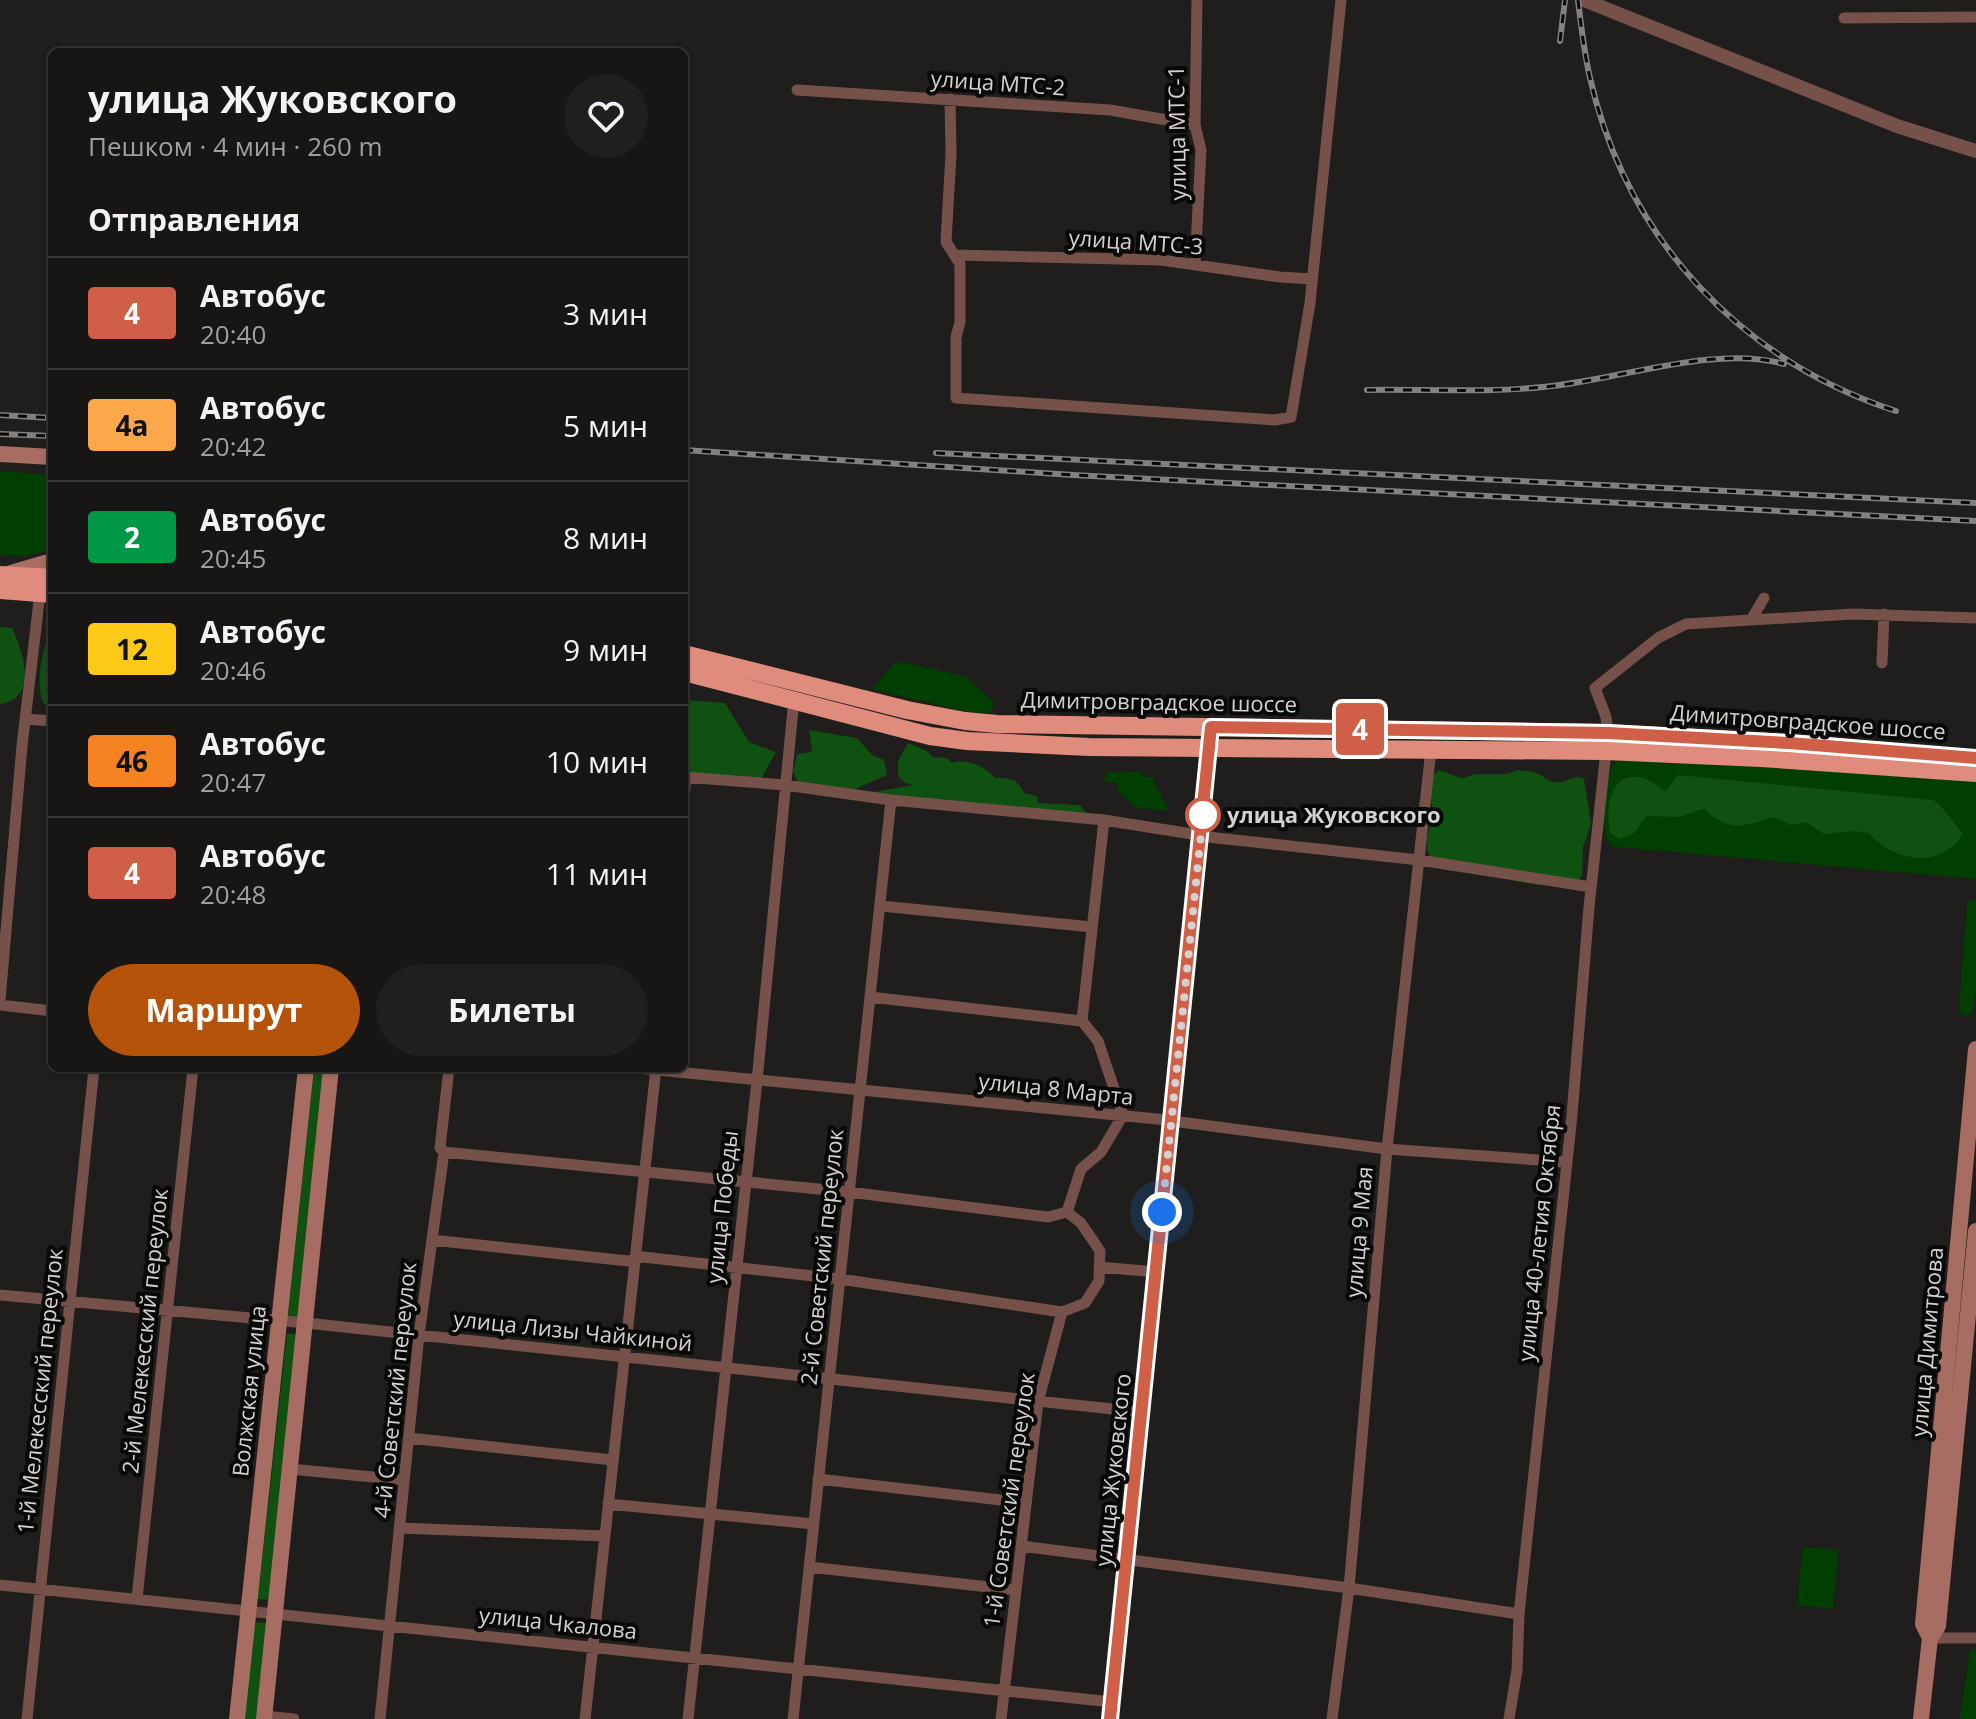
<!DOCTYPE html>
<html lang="ru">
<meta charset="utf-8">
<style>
body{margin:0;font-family:"Open Sans",sans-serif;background:#201f1e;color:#f1f3f6;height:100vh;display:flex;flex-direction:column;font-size:30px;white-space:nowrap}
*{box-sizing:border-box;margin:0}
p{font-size:26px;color:#9e9fa0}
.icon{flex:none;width:44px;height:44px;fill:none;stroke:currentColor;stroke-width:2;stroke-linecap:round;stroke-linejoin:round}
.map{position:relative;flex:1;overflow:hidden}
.side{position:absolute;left:48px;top:48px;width:640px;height:1024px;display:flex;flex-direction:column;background:#171615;border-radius:12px;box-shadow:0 2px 6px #0004,0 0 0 2px #363534}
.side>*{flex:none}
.badge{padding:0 16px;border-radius:6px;font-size:28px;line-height:52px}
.you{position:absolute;width:40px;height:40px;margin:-20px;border:6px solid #fff;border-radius:50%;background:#1a73e8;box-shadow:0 0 0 12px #1a73e833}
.map>.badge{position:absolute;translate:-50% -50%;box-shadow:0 0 0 4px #fff}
h2{padding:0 40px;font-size:30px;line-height:72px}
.round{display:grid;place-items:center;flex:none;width:84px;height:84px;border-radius:42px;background:#201f1e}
.overview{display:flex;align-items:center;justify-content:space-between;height:136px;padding:0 40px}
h1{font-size:38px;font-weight:700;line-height:60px}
.button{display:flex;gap:16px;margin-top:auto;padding:16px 40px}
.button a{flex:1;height:92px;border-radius:48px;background:#b45309;color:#fff;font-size:32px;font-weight:700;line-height:92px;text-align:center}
.button a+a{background:#201f1e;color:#f1f3f6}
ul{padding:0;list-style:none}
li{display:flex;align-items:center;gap:24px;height:112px;padding:0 40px;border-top:2px solid #363534}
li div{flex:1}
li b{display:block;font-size:30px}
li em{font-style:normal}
li .badge{min-width:88px;font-weight:700;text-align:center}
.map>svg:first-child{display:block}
.green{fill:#003f01}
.forest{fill:#0f5111}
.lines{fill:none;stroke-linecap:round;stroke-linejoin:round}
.minor{stroke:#76514a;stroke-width:11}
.tertiary{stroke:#76514a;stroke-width:14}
.secondary{stroke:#a86d62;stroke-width:16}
.trunk{stroke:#e08c7d;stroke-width:18}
.rail-casing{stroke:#82817f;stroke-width:6}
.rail{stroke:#080807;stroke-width:3;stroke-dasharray:9;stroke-linecap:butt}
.line-casing{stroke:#fff;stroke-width:18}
.line{stroke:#cf5f47;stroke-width:12}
.walk{stroke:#d3d2d1;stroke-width:8;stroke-dasharray:0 14.4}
.stop-dot{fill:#fff;stroke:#cf5f47;stroke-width:4}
.labels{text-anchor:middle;stroke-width:8;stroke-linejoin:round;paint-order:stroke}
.street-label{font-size:22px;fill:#d3d2d1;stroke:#080807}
.stop-label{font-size:22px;font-weight:bold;fill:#d3d2d1;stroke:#080807;text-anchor:start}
</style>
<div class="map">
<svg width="1976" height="1719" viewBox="0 0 1976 1719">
<rect width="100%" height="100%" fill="#1f1e1c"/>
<path class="green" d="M 0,471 L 52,475 L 52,550 L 25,556 L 0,555 Z
M 899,662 L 965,676 L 995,704 L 989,713 L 967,712 L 873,689 L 892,665 Z
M 1622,758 L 1976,781 L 1976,879 L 1616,847 L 1609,844 C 1599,830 1606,774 1615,760 Z
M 1108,772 L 1141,772 L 1142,776 L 1152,777 L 1169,811 L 1138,808 L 1117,791 L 1118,783 L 1103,781 Z
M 1976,899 L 1976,990 L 1972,1013 L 1966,1017 L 1959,1012 L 1959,1006 L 1967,906 L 1970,900 Z
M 1803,1547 L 1839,1550 L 1833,1609 L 1797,1605 Z
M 1970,1649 L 1976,1650 L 1976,1719 L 1960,1719 Z"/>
<path class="forest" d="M 0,627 L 12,628 C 23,651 39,699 0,704 Z
M 52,632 L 52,712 C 47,708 42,703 41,696 C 37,680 42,644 52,632 Z
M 684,700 L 725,703 L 749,742 L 776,752 L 761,779 L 684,775 Z
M 809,730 L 857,738 L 872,755 L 884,760 L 887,775 L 853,790 L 801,787 L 793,772 L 797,754 L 812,752 Z
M 908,743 L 927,751 L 933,757 L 946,758 L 952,763 C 967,758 985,766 995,778 C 1010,778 1017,778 1024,793 L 1037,796 L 1038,803 L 1080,805 L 1086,813 L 954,811 L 872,795 L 874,792 L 914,785 L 905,783 L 898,776 L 898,761 Z
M 1440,770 L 1463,779 C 1478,768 1500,780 1517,770 C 1523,771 1530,771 1536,773 C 1543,775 1548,781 1554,782 C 1566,785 1573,773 1584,779 L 1591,824 L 1583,847 L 1582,875 L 1577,884 L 1539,885 L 1515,881 L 1493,871 L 1441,869 C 1416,846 1431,837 1432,810 C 1432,793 1422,780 1440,770 Z
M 1678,775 L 1933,800 C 1942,805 1954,824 1963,833 C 1944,870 1892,862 1869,833 L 1854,831 L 1824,834 L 1806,822 L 1791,825 L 1773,817 C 1743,827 1729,832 1704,809 L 1679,817 L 1646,816 L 1634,833 L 1620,839 L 1610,833 C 1606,809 1608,770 1643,778 C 1651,780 1659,787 1666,791 Z
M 314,1068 L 327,1068 L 301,1318 L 288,1316 Z
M 287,1333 L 301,1335 L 272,1600 L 258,1599 Z
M 254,1622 L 267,1623 L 258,1719 L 244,1719 Z"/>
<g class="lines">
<path class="minor" d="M 1844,18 L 1976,17
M 797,90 L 1110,110 L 1195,125
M 950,99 L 951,154 L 946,242 L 960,264 L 960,322 L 956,337 L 956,398 L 1275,420 L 1291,417 L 1310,303 L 1341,0
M 956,255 L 1161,260 L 1280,277 L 1312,279
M 1195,265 L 1201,150 L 1195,125 L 1197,0
M 1751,620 L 1853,614 L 1976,618
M 1882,663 L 1884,614
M 26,719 L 52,721
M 1608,733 L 1606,717 L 1595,688 L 1658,638 L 1686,624 L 1751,620 L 1764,598
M 684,777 L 785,785 L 891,800 L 1104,820 L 1217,838 L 1419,860 L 1591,887
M 684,800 L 686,777
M 881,906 L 1092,927
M 870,997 L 1082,1021
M 0,1000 L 22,746 L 40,593
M 0,1005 L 52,1011
M 636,1068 L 1157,1119 L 1387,1149 L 1566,1162
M 444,1152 L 849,1192 L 1048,1217 L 1067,1212
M 432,1240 L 628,1261 L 643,1257 L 840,1279 L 1062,1312
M 1099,1267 L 1156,1272
M 0,1295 L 306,1323 L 1141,1412
M 409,1438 L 613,1460
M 290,1469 L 404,1480
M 818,1479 L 1026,1503
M 608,1504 L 814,1524
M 400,1528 L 605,1536
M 1021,1546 L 1349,1588 L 1519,1614
M 809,1567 L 1016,1590
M 0,1585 L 1112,1702
M 137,1599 L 193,1068
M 1930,1638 L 1976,1638
M 265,1716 L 294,1719
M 27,1719 L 94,1068
M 380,1719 L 419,1335 L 444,1152 L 440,1148 L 449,1068
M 585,1719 L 656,1068
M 688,1719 L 757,1081 L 794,699
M 793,1719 L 891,800
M 1001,1719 L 1038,1402 L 1062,1312 L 1085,1303 L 1099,1281 L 1100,1251 L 1081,1223 L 1067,1212 L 1081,1169 L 1101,1152 L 1123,1115 L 1098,1041 L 1082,1021 L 1104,820
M 1332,1719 L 1349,1588 L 1387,1149 L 1431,750
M 1509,1719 L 1517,1670 L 1519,1614 L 1572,1115 L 1589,907 L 1606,751"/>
<path class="tertiary" d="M 1584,0 L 1897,126 L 1976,151
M 1110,1719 L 1209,748"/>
<path class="secondary" d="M 0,454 L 52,457
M 11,573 L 52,561
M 1930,1638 L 1923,1624 L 1976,1049
M 237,1719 L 306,1068
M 264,1719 L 331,1068
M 1921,1719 L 1930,1638 L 1938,1626 L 1976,1231"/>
<path class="trunk" d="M 0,575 L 52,578
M 0,590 L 52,594
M 684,654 L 907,710 L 965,721 L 997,724 L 1608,733 L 1789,743 L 1976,759
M 684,672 L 930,736 L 967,741 L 1089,747 L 1606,751 L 1761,758 L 1976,773"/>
<g class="rail-casing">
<path id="rail" d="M 1578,0 C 1581,26 1584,52 1590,78 C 1627,239 1740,360 1896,411
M 1560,41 L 1565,0
M 1367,390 C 1425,389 1485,393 1543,387 C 1616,381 1714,344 1784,364
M 0,415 L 52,418
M 0,434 L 52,436
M 684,450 L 1073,475 L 1976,521
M 936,453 L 1976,503"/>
</g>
<use href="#rail" class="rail"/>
</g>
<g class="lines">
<g class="line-casing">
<path id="line" d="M 1110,1719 L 1211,727 L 1608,733 L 1789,743 L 1976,758"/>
</g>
<use href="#line" class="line"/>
<path class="walk" d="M 1162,1212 L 1203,815"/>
</g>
<circle class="stop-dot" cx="1203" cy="815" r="16"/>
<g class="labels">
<g class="street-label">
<text transform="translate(998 83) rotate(4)" y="8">улица МТС-2</text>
<text transform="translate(1177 133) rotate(-91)" y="8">улица МТС-1</text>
<text transform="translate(1136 242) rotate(4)" y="8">улица МТС-3</text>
<text transform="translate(1159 702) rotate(1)" y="8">Димитровградское шоссе</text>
<text transform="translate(1808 722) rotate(4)" y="8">Димитровградское шоссе</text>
<text transform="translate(1056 1089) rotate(6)" y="8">улица 8 Марта</text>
<text transform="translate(722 1207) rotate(-84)" y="8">улица Победы</text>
<text transform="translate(1359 1232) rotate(-85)" y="8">улица 9 Мая</text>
<text transform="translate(1539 1233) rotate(-84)" y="8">улица 40-летия Октября</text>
<text transform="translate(822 1257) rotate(-84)" y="8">2-й Советский переулок</text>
<text transform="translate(145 1331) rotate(-84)" y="8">2-й Мелекесский переулок</text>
<text transform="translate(573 1331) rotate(6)" y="8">улица Лизы Чайкиной</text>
<text transform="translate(1927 1342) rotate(-85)" y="8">улица Димитрова</text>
<text transform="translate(395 1390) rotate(-84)" y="8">4-й Советский переулок</text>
<text transform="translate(40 1391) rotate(-84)" y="8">1-й Мелекесский переулок</text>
<text transform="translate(249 1391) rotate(-84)" y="8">Волжская улица</text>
<text transform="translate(1113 1470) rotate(-84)" y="8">улица Жуковского</text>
<text transform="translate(1009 1500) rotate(-82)" y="8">1-й Советский переулок</text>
<text transform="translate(558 1623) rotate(6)" y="8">улица Чкалова</text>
</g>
<g class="stop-label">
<text x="1227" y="823">улица Жуковского</text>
</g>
</g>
</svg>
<div class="you" style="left:1162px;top:1212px"></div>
<b class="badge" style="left:1360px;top:729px;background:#cf5f47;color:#fff">4</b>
<section class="side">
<div class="overview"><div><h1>улица Жуковского</h1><p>Пешком · 4 мин · 260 m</p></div><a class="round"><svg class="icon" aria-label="heart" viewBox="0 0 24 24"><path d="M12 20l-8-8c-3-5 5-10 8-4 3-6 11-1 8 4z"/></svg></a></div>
<h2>Отправления</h2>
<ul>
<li><span class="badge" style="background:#cf5f47;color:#fff">4</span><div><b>Автобус</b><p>20:40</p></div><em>3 мин</em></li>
<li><span class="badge" style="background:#fca74a;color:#111">4а</span><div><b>Автобус</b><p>20:42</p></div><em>5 мин</em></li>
<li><span class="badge" style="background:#009746;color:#fff">2</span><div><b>Автобус</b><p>20:45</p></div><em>8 мин</em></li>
<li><span class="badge" style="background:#fcc916;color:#111">12</span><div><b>Автобус</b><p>20:46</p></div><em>9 мин</em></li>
<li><span class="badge" style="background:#f58220;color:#111">46</span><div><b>Автобус</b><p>20:47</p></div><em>10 мин</em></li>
<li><span class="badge" style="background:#cf5f47;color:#fff">4</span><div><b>Автобус</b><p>20:48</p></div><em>11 мин</em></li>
</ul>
<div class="button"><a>Маршрут</a><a>Билеты</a></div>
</section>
</div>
